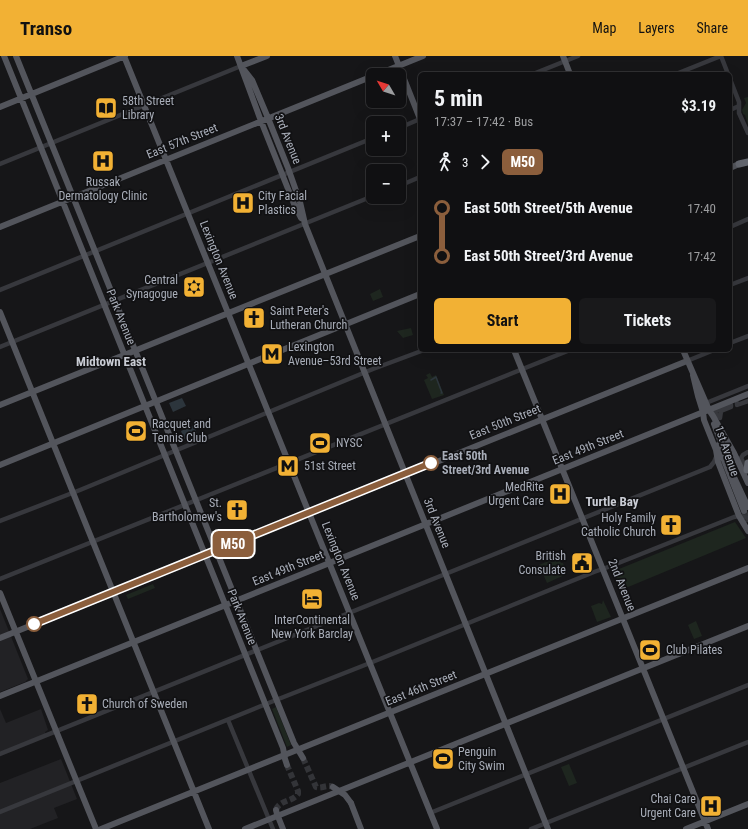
<!DOCTYPE html>
<meta charset="utf-8">
<style>
body{margin:0;font-family:"Roboto Condensed",sans-serif;background:#19191b;color:#f1f3f6;height:100vh;display:flex;flex-direction:column;font-size:15px;white-space:nowrap}
*{box-sizing:border-box;margin:0}
p{font-size:13px;color:#9c9d9f}
.icon{flex:none;width:22px;height:22px;fill:none;stroke:currentColor;stroke-width:2;stroke-linecap:round;stroke-linejoin:round}
.map{position:relative;flex:1;overflow:hidden}
.details{position:absolute;left:418px;top:16px;width:314px;height:280px;display:flex;flex-direction:column;background:#101012;border-radius:6px;box-shadow:0 4px 16px #0002,0 0 0 1px #303032}
.details>*{flex:none}
.badge{padding:0 8px;border-radius:6px;font-size:14px;line-height:26px}
.needle{width:26px;rotate:309deg}
.fabs{position:absolute;left:366px;top:12px;display:grid;gap:8px}
.fabs a{display:grid;place-items:center;width:40px;height:40px;border-radius:6px;background:#101012;box-shadow:0 4px 16px #0002,0 0 0 1px #303032;font-size:20px}
.map>.badge{position:absolute;translate:-50% -50%;box-shadow:0 0 0 2px #fff}
.legs{display:flex;align-items:center;gap:6px;height:44px;padding:0 16px;font-size:13px}
.legs p{margin-inline-start:auto}
.head{display:flex;align-items:center;justify-content:space-between;height:68px;padding:0 16px}
h1{font-size:22px;font-weight:700;line-height:30px}
.cta{display:flex;gap:8px;margin-top:auto;padding:8px 16px}
.cta a{flex:1;height:46px;border-radius:6px;background:#f2b134;color:#111;font-size:16px;font-weight:700;line-height:46px;text-align:center}
.cta a+a{background:#19191b;color:#f1f3f6}
ul{padding:0 16px;list-style:none}
li{display:flex;align-items:center;gap:14px;height:48px;font-size:15px}
li i{display:grid;place-items:center;width:6px;height:100%;margin:0 5px;background:currentColor}
li i::after{content:'';width:10px;height:10px;margin:-5px;border:3px solid;border-radius:50%;background:#101012}
li p{margin-inline-start:auto}
li:first-child i{background:linear-gradient(#0000 50%,currentColor 0)}
li:last-child i{background:linear-gradient(currentColor 50%,#0000 0)}
header{display:flex;align-items:center;gap:24px;box-sizing:border-box;height:56px;padding:0 20px;background:#f2b134;color:#111}
header strong{font-size:19px}
nav{display:flex;gap:22px;margin-inline-start:auto;font-size:14px}
.map>svg:first-child{display:block}
.built{fill:#222225}
.green{fill:#1e261f}
.water{fill:#2c353c}
.lines{fill:none;stroke-linecap:round;stroke-linejoin:round}
.stream{stroke:#2c353c;stroke-width:1.5}
.major-tunnel{stroke:#333438;stroke-width:6;stroke-dasharray:6 3;stroke-linecap:butt}
.minor{stroke:#37383d;stroke-width:4.5}
.major{stroke:#53555c;stroke-width:6}
.highway{stroke:#63666e;stroke-width:7}
.major-bridge{stroke:#53555c;stroke-width:6}
.line-1-casing{stroke:#fff;stroke-width:9}
.line-1{stroke:#8b5e3c;stroke-width:6}
.stop-1-dot{fill:#fff;stroke:#8b5e3c;stroke-width:2}
.labels{text-anchor:middle;stroke-width:3.5;stroke-linejoin:round;paint-order:stroke}
.poi-label{font-size:12px;fill:#a8adb8;stroke:#111113;text-anchor:start}
.street-label{font-size:12px;fill:#a8adb8;stroke:#111113}
.stop-label{font-size:12px;font-weight:bold;fill:#a8adb8;stroke:#111113;text-anchor:start}
.neighbourhood-label{font-size:13px;font-weight:bold;fill:#c9ccd4;stroke:#111113}
</style>
<header>
<strong>Transo</strong>
<nav><a>Map</a><a>Layers</a><a>Share</a></nav>
</header>
<div class="map">
<svg width="748" height="773" viewBox="0 0 748 773">
<rect width="100%" height="100%" fill="#161618"/>
<path class="built" d="M 0,553 L 28,623 L 25,626 L 0,636 Z
M 0,653 L 6,667 L 41,653 L 48,674 L 45,676 L 46,678 L 0,696 Z
M 61,703 L 77,743 L 54,752 L 58,762 L 30,773 L 0,773 L 0,727 Z"/>
<path class="green" d="M 748,41 L 748,68 L 745,59 L 743,58 L 742,54 L 746,47 L 744,42 Z
M 380,233 L 383,241 L 373,245 L 370,238 Z
M 411,272 L 413,279 L 403,282 L 397,275 Z
M 430,317 L 432,321 L 436,319 L 444,339 L 432,343 L 424,324 L 428,322 L 426,319 Z
M 735,466 L 746,482 L 621,534 L 614,515 Z
M 558,501 L 561,507 L 563,507 L 567,518 L 547,527 L 539,509 Z
M 153,528 L 155,532 L 128,543 L 126,539 Z
M 603,544 L 611,561 L 597,566 L 591,550 L 599,547 L 602,548 Z
M 696,565 L 702,580 L 694,583 L 688,569 Z
M 276,651 L 291,689 L 287,691 L 272,653 Z
M 569,708 L 577,727 L 569,730 L 561,711 Z"/>
<path class="water" d="M 182,342 L 186,350 L 173,356 L 169,347 Z
M 194,369 L 197,378 L 184,383 L 181,375 Z"/>
<g class="lines">
<path class="stream" d="M 431,324 L 436,321 L 442,337 L 441,337"/>
<path class="major-tunnel" d="M 744,455 L 748,466
M 303,702 L 316,731 C 322,733 327,728 333,731
M 276,754 C 279,744 292,746 298,738 L 298,735 L 287,709"/>
<path class="minor" d="M 721,0 L 728,18
M 533,18 L 578,0
M 676,18 L 721,0
M 730,23 L 739,46 L 739,57 L 748,77
M 730,54 L 739,50
M 399,72 L 420,63
M 0,108 L 241,10
M 399,130 L 420,121
M 730,171 L 748,163
M 730,229 L 748,222
M 0,234 L 373,82
M 730,287 L 748,280
M 0,291 L 373,140
M 687,305 L 714,294
M 706,347 L 748,330
M 737,347 L 737,349 L 748,345
M 731,349 L 731,351 L 721,355 L 720,362 L 715,357 L 716,355 Z
M 747,414 L 741,402 L 743,399 L 748,396
M 0,465 L 80,434 L 373,313 L 424,294
M 0,523 L 570,294
M 228,664 L 273,773
M 0,698 L 710,411 L 714,406 L 716,401
M 0,756 L 276,644 L 370,607 L 594,516 L 611,510 L 734,461 L 739,460 L 748,462
M 430,757 L 748,629
M 531,773 L 748,686"/>
<path class="major" d="M 4,0 L 283,692 L 285,703 L 287,709
M 16,0 L 294,687 L 303,702
M 124,0 L 437,773
M 237,0 L 261,65 L 294,148 L 301,162
M 395,0 L 420,63
M 563,0 L 570,18
M 241,10 L 252,24 L 268,62 L 288,112 L 300,146 L 305,168 L 548,773
M 241,10 L 267,0
M 376,19 L 423,0
M 0,51 L 125,0
M 730,112 L 739,108
M 0,171 L 373,20
M 0,256 L 209,773
M 514,294 L 708,773
M 683,294 L 709,354 L 713,360 L 734,397 L 748,427
M 693,319 L 698,340 L 703,356 L 704,364 L 716,394 L 718,406 L 739,460 L 748,475
M 0,349 L 420,180
M 714,368 L 730,410
M 718,389 L 744,455
M 0,409 L 420,238
M 733,419 L 748,451
M 0,537 L 96,773
M 0,582 L 687,305
M 0,640 L 748,338
M 351,747 L 361,773
M 101,773 L 748,512
M 245,773 L 748,570
M 686,773 L 748,748"/>
<path class="highway" d="M 739,108 L 748,106
M 747,414 L 748,407"/>
<path class="major-bridge" d="M 333,731 L 345,739 L 351,747
M 276,754 L 277,758 L 283,773"/>
</g>
<g class="lines">
<g class="line-1-casing">
<path id="line-1" d="M 34,568 L 431,407"/>
</g>
<use href="#line-1" class="line-1"/>
</g>
<defs>
<g id="library-square" transform="scale(1.15)"><rect x="-9" y="-9" width="18" height="18" rx="4" fill="#f2b134" stroke="#111113"/><path d="M-6-4Q-3-5.5-.7-3.5V5Q-3 3-6 4ZM6-4Q3-5.5 .7-3.5V5Q3 3 6 4Z" fill="#111"/></g>
<g id="hospital-square" transform="scale(1.15)"><rect x="-9" y="-9" width="18" height="18" rx="4" fill="#f2b134" stroke="#111113"/><path d="M-5-5h3v3.5h4V-5h3V5h-3V1.5h-4V5h-3Z" fill="#111"/></g>
<g id="synagogue-square" transform="scale(1.15)"><rect x="-9" y="-9" width="18" height="18" rx="4" fill="#f2b134" stroke="#111113"/><path d="M0-6.5L5.6 3.2H-5.6ZM0 6.5L5.6-3.2H-5.6Z" fill="#111"/></g>
<g id="church-square" transform="scale(1.15)"><rect x="-9" y="-9" width="18" height="18" rx="4" fill="#f2b134" stroke="#111113"/><path d="M-1.2-6h2.4v3.5h3.3v2.4h-3.3V6h-2.4V-.1h-3.3v-2.4h3.3Z" fill="#111"/></g>
<g id="metro-square" transform="scale(1.15)"><rect x="-9" y="-9" width="18" height="18" rx="4" fill="#f2b134" stroke="#111113"/><path d="M-5.5 5V-5H-3L0 0L3-5H5.5V5H3V-.5L0 4L-3-.5V5Z" fill="#111"/></g>
<g id="stadium-square" transform="scale(1.15)"><rect x="-9" y="-9" width="18" height="18" rx="4" fill="#f2b134" stroke="#111113"/><path d="M0-5a6.5 5 0 1 0 0 10a6.5 5 0 1 0 0-10ZM-3.5-1.8h7v3.6h-7Z" fill="#111"/></g>
<g id="civic-square" transform="scale(1.15)"><rect x="-9" y="-9" width="18" height="18" rx="4" fill="#f2b134" stroke="#111113"/><path d="M-.6-6.5H3V-4.5H.6V-3L4-1V1h2V6H-6V1h2V-1L-.6-3ZM-1.2 2.5V6h2.4V2.5Z" fill="#111"/></g>
<g id="hotel-square" transform="scale(1.15)"><rect x="-9" y="-9" width="18" height="18" rx="4" fill="#f2b134" stroke="#111113"/><path d="M-6-4.5h1.5V1H6V5H4.5V3h-9V5H-6ZM-4 0a1.8 1.8 0 1 1 3.6 0ZM.5 0V-2.5h3Q6-2.5 6 0Z" fill="#111"/></g>
</defs>
<g fill-rule="evenodd">
<use href="#library-square" x="106" y="52"/>
<use href="#hospital-square" x="103" y="105"/>
<use href="#hospital-square" x="243" y="147"/>
<use href="#synagogue-square" x="194" y="231"/>
<use href="#church-square" x="254" y="262"/>
<use href="#metro-square" x="272" y="298"/>
<use href="#stadium-square" x="136" y="375"/>
<use href="#stadium-square" x="320" y="387"/>
<use href="#metro-square" x="288" y="410"/>
<use href="#hospital-square" x="560" y="438"/>
<use href="#church-square" x="237" y="454"/>
<use href="#church-square" x="671" y="469"/>
<use href="#civic-square" x="582" y="507"/>
<use href="#hotel-square" x="312" y="543"/>
<use href="#stadium-square" x="650" y="594"/>
<use href="#church-square" x="87" y="648"/>
<use href="#stadium-square" x="443" y="703"/>
<use href="#hospital-square" x="711" y="750"/>
</g>
<g class="stop-1-dot">
<circle cx="431" cy="407" r="7"/>
<circle cx="34" cy="568" r="7"/>
</g>
<g class="labels">
<g class="poi-label">
<text x="122" y="49">58th Street<tspan x="122" dy="14">Library</tspan></text>
<text x="103" y="130" text-anchor="middle">Russak<tspan x="103" dy="14">Dermatology Clinic</tspan></text>
<text x="258" y="144">City Facial<tspan x="258" dy="14">Plastics</tspan></text>
<text x="178" y="228" text-anchor="end">Central<tspan x="178" dy="14">Synagogue</tspan></text>
<text x="270" y="259">Saint Peter's<tspan x="270" dy="14">Lutheran Church</tspan></text>
<text x="288" y="295">Lexington<tspan x="288" dy="14">Avenue–53rd Street</tspan></text>
<text x="152" y="372">Racquet and<tspan x="152" dy="14">Tennis Club</tspan></text>
<text x="336" y="391">NYSC</text>
<text x="304" y="414">51st Street</text>
<text x="544" y="435" text-anchor="end">MedRite<tspan x="544" dy="14">Urgent Care</tspan></text>
<text x="222" y="451" text-anchor="end">St.<tspan x="222" dy="14">Bartholomew's</tspan></text>
<text x="656" y="466" text-anchor="end">Holy Family<tspan x="656" dy="14">Catholic Church</tspan></text>
<text x="566" y="504" text-anchor="end">British<tspan x="566" dy="14">Consulate</tspan></text>
<text x="312" y="568" text-anchor="middle">InterContinental<tspan x="312" dy="14">New York Barclay</tspan></text>
<text x="666" y="598">Club Pilates</text>
<text x="102" y="652">Church of Sweden</text>
<text x="458" y="700">Penguin<tspan x="458" dy="14">City Swim</tspan></text>
<text x="696" y="747" text-anchor="end">Chai Care<tspan x="696" dy="14">Urgent Care</tspan></text>
</g>
<g class="street-label">
<text transform="translate(288 83) rotate(68)" y="4">3rd Avenue</text>
<text transform="translate(182 85) rotate(-22)" y="4">East 57th Street</text>
<text transform="translate(219 204) rotate(68)" y="4">Lexington Avenue</text>
<text transform="translate(121 261) rotate(68)" y="4">Park Avenue</text>
<text transform="translate(505 366) rotate(-22)" y="4">East 50th Street</text>
<text transform="translate(588 391) rotate(-22)" y="4">East 49th Street</text>
<text transform="translate(727 395) rotate(71)" y="4">1st Avenue</text>
<text transform="translate(437 467) rotate(68)" y="4">3rd Avenue</text>
<text transform="translate(341 505) rotate(68)" y="4">Lexington Avenue</text>
<text transform="translate(288 512) rotate(-22)" y="4">East 49th Street</text>
<text transform="translate(622 529) rotate(68)" y="4">2nd Avenue</text>
<text transform="translate(242 561) rotate(68)" y="4">Park Avenue</text>
<text transform="translate(421 632) rotate(-22)" y="4">East 46th Street</text>
</g>
<g class="stop-label">
<text x="442" y="404">East 50th<tspan x="442" dy="14">Street/3rd Avenue</tspan></text>
</g>
<g class="neighbourhood-label">
<text x="111" y="310">Midtown East</text>
<text x="612" y="450">Turtle Bay</text>
</g>
</g>
</svg>
<div class="fabs">
<a><svg class="needle" viewBox="-14 -14 28 28"><path d="M0-13l5 13h-10z" fill="#e53935"/><path d="M0 13l5-13h-10z" fill="#9c9d9f"/></svg></a>
<a>+</a>
<a>−</a>
</div>
<b class="badge" style="left:233px;top:488px;background:#8b5e3c;color:#fff">M50</b>
<section class="details">
<div class="head"><div><h1>5 min</h1><p>17:37 – 17:42 · Bus</p></div><b>$3.19</b></div>
<div class="legs"><svg class="icon" aria-label="walk" viewBox="0 0 24 24"><circle cx="13" cy="4" r="2"/><path d="M13 8l-2 6 4 7M11 14l-3 7M7 12l3-4h3l4 4"/></svg>3<svg class="icon" aria-label="forward" viewBox="0 0 24 24"><path d="M9 5l7 7-7 7"/></svg><b class="badge" style="background:#8b5e3c;color:#fff">M50</b></div>
<ul>
<li><i style="color:#8b5e3c"></i><b>East 50th Street/5th Avenue</b><p>17:40</p></li>
<li><i style="color:#8b5e3c"></i><b>East 50th Street/3rd Avenue</b><p>17:42</p></li>
</ul>
<div class="cta"><a>Start</a><a>Tickets</a></div>
</section>
</div>
